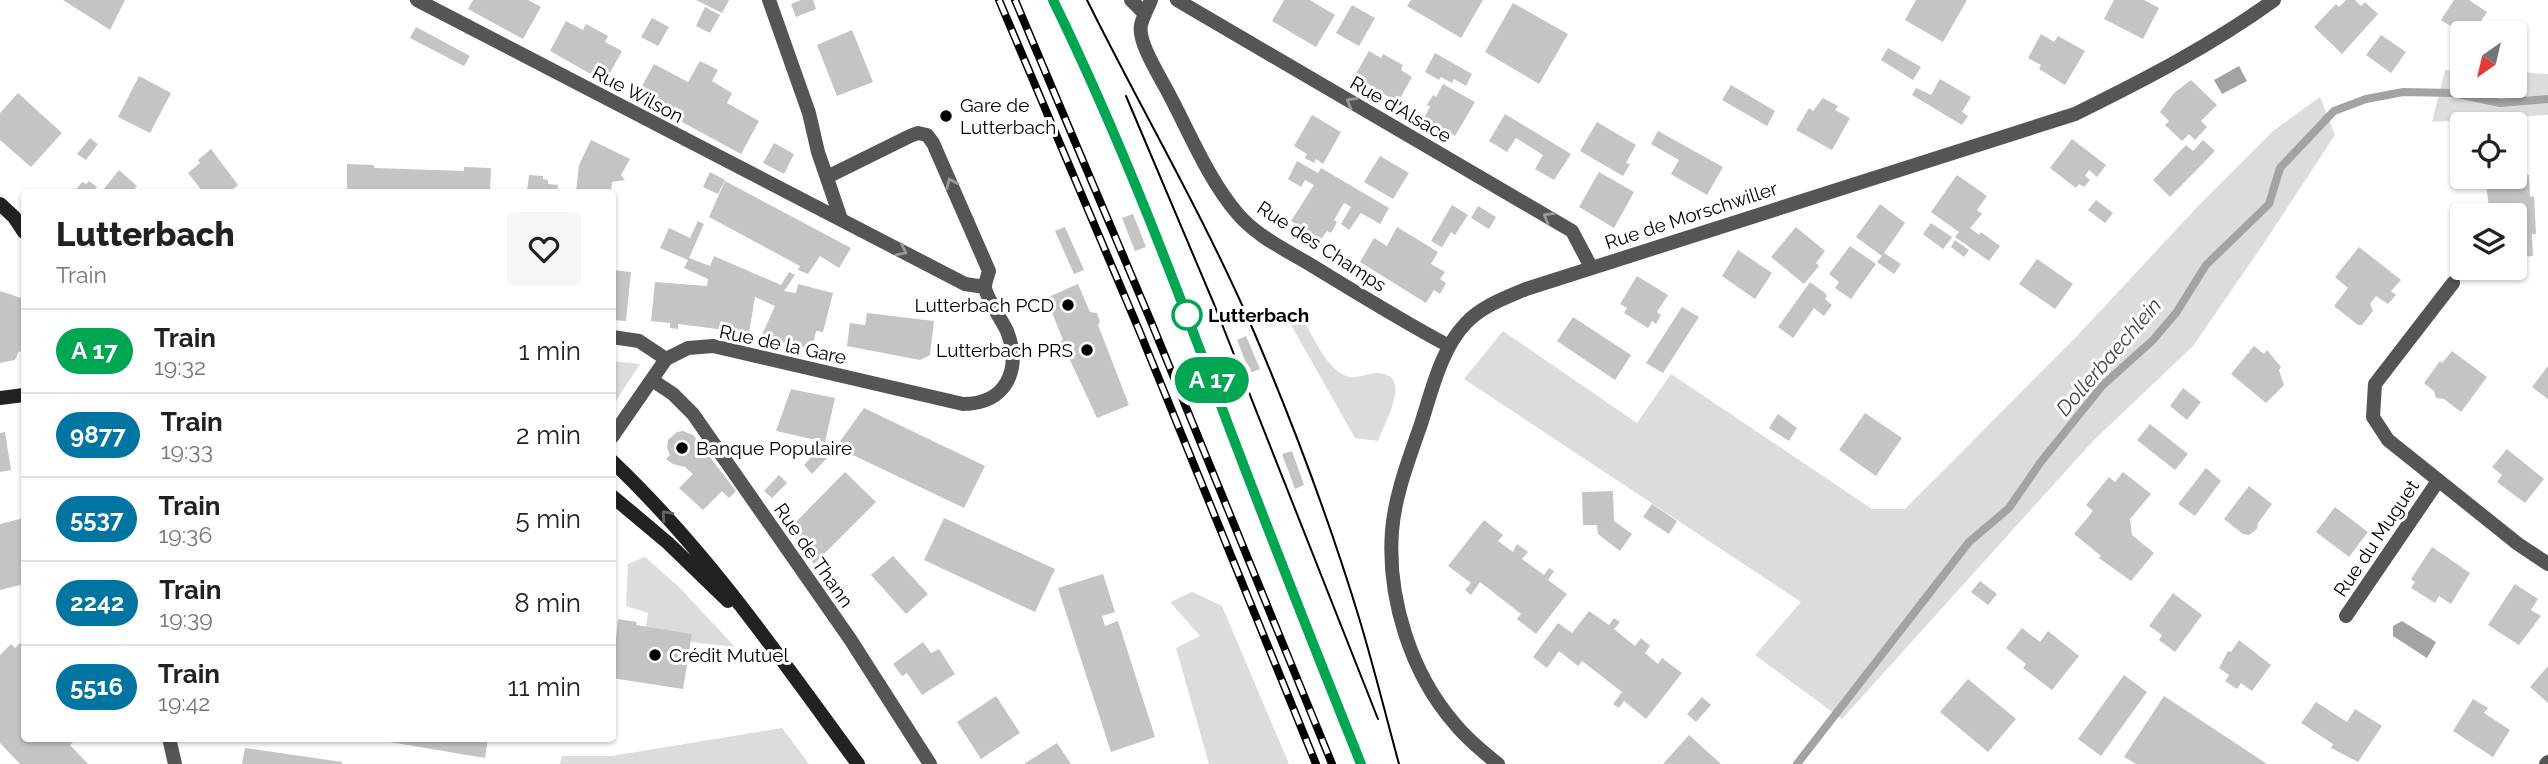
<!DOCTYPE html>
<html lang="fr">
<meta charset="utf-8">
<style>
body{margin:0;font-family:Raleway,sans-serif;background:#f6f6f6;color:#202124;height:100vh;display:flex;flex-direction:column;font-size:26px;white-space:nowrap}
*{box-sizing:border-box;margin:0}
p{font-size:23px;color:#757577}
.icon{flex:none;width:38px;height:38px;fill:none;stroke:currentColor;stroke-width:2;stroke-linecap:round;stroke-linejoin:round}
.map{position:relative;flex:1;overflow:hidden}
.sheet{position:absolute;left:21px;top:189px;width:595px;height:553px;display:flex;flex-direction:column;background:#fff;border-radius:7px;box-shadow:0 2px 5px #0004}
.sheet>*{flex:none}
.badge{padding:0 14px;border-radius:23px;font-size:24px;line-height:46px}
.needle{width:46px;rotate:214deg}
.buttons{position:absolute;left:2450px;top:21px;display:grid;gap:14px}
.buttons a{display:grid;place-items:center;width:77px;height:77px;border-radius:7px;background:#fff;box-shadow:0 2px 5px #0004;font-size:35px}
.map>.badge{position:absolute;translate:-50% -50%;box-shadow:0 0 0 4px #fff}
.round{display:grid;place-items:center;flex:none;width:74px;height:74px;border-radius:7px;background:#f6f6f6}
.summary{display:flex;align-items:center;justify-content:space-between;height:119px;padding:0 35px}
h1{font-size:33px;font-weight:800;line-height:52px}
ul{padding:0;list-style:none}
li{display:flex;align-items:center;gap:21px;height:84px;padding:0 35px;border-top:2px solid #e0e0e0}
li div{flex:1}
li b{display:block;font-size:26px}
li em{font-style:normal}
li .badge{min-width:77px;font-weight:700;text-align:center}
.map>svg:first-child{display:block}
.green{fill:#dcdcdc}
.water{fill:#a3a3a3}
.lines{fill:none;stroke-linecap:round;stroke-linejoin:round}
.stream{stroke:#a3a3a3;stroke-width:8}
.building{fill:#c4c4c4}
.minor{stroke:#555;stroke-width:14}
.secondary{stroke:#222;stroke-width:14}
.tram{stroke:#000;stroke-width:2}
.rail-casing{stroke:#000;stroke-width:8}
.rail{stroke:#fff;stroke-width:5;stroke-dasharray:16;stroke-linecap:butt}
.oneway{stroke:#999}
.oneway2{stroke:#646464}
.line-casing{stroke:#fff;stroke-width:16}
.line{stroke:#00a651;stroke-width:10}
.poi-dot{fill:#000;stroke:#fff;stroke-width:2.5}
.stop-dot{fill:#fff;stroke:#00a651;stroke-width:3.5}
.labels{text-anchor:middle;stroke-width:6;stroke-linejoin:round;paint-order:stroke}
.street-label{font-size:19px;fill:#000;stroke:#fff}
.poi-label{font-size:19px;fill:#000;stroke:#fff;text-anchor:start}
.stop-label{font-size:19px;font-weight:bold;fill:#000;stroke:#fff;text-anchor:start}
.water-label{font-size:21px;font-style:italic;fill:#444;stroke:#fff}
</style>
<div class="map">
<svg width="2548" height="764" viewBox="0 0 2548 764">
<rect width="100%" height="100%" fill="#fff"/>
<path class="green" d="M 2445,70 L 2462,71 L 2462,86 L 2515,86 L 2515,72 L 2548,74 L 2548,115 L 2432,122 Z
M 2320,97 L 2335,135 L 2264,243 L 2193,346 L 2091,443 L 1842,719 L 1755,655 L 1801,602 L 1464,379 L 1503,331 L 1637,423 L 1671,374 L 1872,509 L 1905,509 L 2076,337 L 2200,204 L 2273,131 Z
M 1296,317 L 1303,320 C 1314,337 1326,368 1346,376 C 1356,380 1368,373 1378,373 C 1414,374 1384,424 1378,441 L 1355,438 L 1291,325 L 1292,318 Z
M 613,361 L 640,364 L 613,405 L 612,361 Z
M 645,557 L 679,587 L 735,647 L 691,642 L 691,634 L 646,627 L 648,613 L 626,606 L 628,564 Z
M 1192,592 L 1222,606 L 1289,764 L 1209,764 L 1176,648 L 1200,636 L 1170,602 Z
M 782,728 L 809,764 L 560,764 L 562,756 L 611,756 Z"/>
<path class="water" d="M 2239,66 L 2247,81 L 2222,94 L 2214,80 Z
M 2402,621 L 2436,642 L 2427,658 L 2393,636 L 2393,626 Z"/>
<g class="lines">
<path class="stream" d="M 1797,764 L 1969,542 L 2009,508 L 2040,463 L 2102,386 L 2153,340 L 2176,313 L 2206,265 L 2269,204 L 2280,168 L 2334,111 L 2366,99 L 2403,92 L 2453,93 L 2500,103 L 2548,99"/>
</g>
<path class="building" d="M 63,0 L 125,0 L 110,30 Z
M 473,0 L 528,0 L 541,7 L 523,39 L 468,9 Z
M 696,0 L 729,0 L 722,13 Z
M 801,0 L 813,0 L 816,9 L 796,17 L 791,4 Z
M 1284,0 L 1310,0 L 1335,15 L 1316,47 L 1272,21 Z
M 1411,0 L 1483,0 L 1461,38 L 1407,6 Z
M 1916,0 L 1967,0 L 1943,42 L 1905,20 Z
M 2114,0 L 2144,0 L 2159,8 L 2143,39 L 2104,19 Z
M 2346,0 L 2355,0 L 2361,6 L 2365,2 L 2378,14 L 2342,54 L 2314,27 L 2336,4 L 2339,7 Z
M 2454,0 L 2469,0 L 2487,12 L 2473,33 L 2461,33 L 2441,20 Z
M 1513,3 L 1568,34 L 1539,84 L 1485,52 Z
M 1352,5 L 1375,18 L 1359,46 L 1336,33 Z
M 705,7 L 720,15 L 710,33 L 696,26 Z
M 652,18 L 669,27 L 658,46 L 641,37 Z
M 566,21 L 583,30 L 586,24 L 608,36 L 605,42 L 622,51 L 605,82 L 550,51 Z
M 416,27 L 470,56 L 464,66 L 410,38 Z
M 852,30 L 873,82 L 837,96 L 817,45 Z
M 2041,34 L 2054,42 L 2058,36 L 2085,51 L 2065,85 L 2039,69 L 2041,65 L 2028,58 Z
M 2381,35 L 2406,52 L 2391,73 L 2366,55 Z
M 1888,48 L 1921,67 L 1913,80 L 1881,60 Z
M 1369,51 L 1381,58 L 1383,54 L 1403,65 L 1401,70 L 1412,77 L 1398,102 L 1354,77 Z
M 1435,53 L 1472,74 L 1466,86 L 1454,79 L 1452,83 L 1441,77 L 1439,80 L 1425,72 Z
M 700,61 L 718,70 L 712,81 L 732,93 L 727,103 L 759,121 L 741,154 L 636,97 L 654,64 L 688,82 Z
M 139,76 L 171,93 L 150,133 L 118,117 Z
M 1940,79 L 1971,97 L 1962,112 L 1968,116 L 1962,125 L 1912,95 L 1916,88 L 1931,95 Z
M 2191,80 L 2217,105 L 2201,121 L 2207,127 L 2195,140 L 2189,134 L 2182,141 L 2165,125 L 2169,121 L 2160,112 L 2174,93 Z
M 1443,84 L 1475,102 L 1455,136 L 1424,118 L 1430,107 L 1427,105 L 1433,95 L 1436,97 Z
M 1731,85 L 1775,111 L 1767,126 L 1722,100 Z
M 18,93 L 62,133 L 31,167 L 0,140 L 0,113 Z
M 1823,98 L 1838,106 L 1835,110 L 1850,118 L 1832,150 L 1796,130 L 1809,108 L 1813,111 Z
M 1505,114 L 1571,154 L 1554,180 L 1535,169 L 1543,155 L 1516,138 L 1507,152 L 1489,141 Z
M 1312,115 L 1341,132 L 1323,164 L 1316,159 L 1314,163 L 1305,158 L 1307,154 L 1294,146 Z
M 1597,122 L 1636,145 L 1626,163 L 1630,164 L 1623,176 L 1580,151 Z
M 1658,131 L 1723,167 L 1707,195 L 1671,174 L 1679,160 L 1651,144 Z
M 90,138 L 98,144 L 86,160 L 77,154 Z
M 2072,139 L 2106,165 L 2097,177 L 2089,170 L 2085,176 L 2090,180 L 2084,187 L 2079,184 L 2076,188 L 2050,168 Z
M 591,140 L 630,159 L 621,175 L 625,180 L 612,182 L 611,192 L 576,192 L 579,165 Z
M 2203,140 L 2215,151 L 2170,197 L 2153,180 L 2186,145 L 2193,151 Z
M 774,143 L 794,154 L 784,174 L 763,163 Z
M 211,149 L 238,185 L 229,192 L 199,192 L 200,188 L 188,173 L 200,163 L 198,160 Z
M 1380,156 L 1409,173 L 1393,199 L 1364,182 Z
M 1297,161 L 1318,173 L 1321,168 L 1389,208 L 1380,224 L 1361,213 L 1349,230 L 1341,224 L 1351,207 L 1344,203 L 1334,220 L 1337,222 L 1331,233 L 1327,231 L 1321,239 L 1291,221 L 1314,185 L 1305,180 L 1301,187 L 1288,179 Z
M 347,164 L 374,165 L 374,168 L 464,171 L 464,167 L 491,168 L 490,192 L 347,192 Z
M 119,170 L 137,186 L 132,192 L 106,192 L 103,190 Z
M 710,172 L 725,180 L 718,194 L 703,187 Z
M 1599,172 L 1634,192 L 1614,228 L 1579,207 Z
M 529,175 L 543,176 L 543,179 L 548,180 L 548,184 L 558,185 L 557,192 L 527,192 Z
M 1957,175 L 1987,196 L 1977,210 L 1982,214 L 1970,228 L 1979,235 L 1981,232 L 2000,246 L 1989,261 L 1955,237 L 1959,232 L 1931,212 Z
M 2529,175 L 2530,197 L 2534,196 L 2536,234 L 2532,234 L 2533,256 L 2518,257 L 2518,261 L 2515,261 L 2515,215 L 2490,215 L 2485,177 Z
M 89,181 L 97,187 L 93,191 L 96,192 L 74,192 L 82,182 L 86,184 Z
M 725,181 L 851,248 L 839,268 L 820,256 L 808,274 L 798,270 L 800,266 L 709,217 Z
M 2096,200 L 2113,213 L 2105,223 L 2088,210 Z
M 1880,204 L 1905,223 L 1884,253 L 1901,264 L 1894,274 L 1877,262 L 1882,256 L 1856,237 Z
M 1452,205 L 1468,215 L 1455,235 L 1451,232 L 1442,247 L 1431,241 Z
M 1478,206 L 1496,217 L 1489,229 L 1471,218 Z
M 1133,214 L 1146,247 L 1135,251 L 1122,218 Z
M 698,221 L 704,224 L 689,258 L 710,266 L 714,256 L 781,285 L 789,272 L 795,275 L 784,291 L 796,293 L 798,284 L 833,293 L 823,332 L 816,331 L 812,349 L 761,337 L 775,306 L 755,297 L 749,333 L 678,324 L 678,329 L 670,328 L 670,323 L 651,321 L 655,282 L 707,286 L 708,279 L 684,268 L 688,260 L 660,248 L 669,228 L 690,238 Z
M 1931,223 L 1952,237 L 1943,249 L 1923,234 Z
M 1065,227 L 1084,270 L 1074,274 L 1055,231 Z
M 1397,227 L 1438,252 L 1431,264 L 1445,272 L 1440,279 L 1446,283 L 1440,294 L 1434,290 L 1426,303 L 1360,262 L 1374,238 L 1387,246 Z
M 1796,227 L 1825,251 L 1816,263 L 1819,266 L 1804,284 L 1771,257 Z
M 1955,240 L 1969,250 L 1964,257 L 1951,247 Z
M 1850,246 L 1876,264 L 1851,299 L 1835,288 L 1839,282 L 1829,274 Z
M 2359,247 L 2401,280 L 2391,291 L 2396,295 L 2388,304 L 2376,296 L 2370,304 L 2373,311 L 2362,325 L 2358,325 L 2334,306 L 2348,288 L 2335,277 Z
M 1738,250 L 1772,273 L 1755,299 L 1722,276 Z
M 2037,259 L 2073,284 L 2055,309 L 2019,284 Z
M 612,270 L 631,272 L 626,321 L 612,320 Z
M 1637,276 L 1668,295 L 1657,312 L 1661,315 L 1656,324 L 1652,321 L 1648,328 L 1624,313 L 1627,308 L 1620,304 Z
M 1810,282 L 1825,293 L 1827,296 L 1825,299 L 1832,305 L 1824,316 L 1814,308 L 1793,338 L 1778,327 Z
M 1078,284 L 1090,312 L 1097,313 L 1100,322 L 1098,325 L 1129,405 L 1097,418 L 1061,341 L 1063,340 L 1046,298 Z
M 0,291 L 24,299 L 24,341 L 21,352 L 19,351 L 15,360 L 0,363 Z
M 1682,307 L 1699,317 L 1663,373 L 1646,363 Z
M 867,313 L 934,321 L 930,355 L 920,360 L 847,346 L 850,323 L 865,325 Z
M 1573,317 L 1631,355 L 1615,380 L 1557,341 Z
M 1246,336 L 1260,369 L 1250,373 L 1237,340 Z
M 2254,346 L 2264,354 L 2267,350 L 2281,367 L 2279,370 L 2284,385 L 2266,403 L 2231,374 Z
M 2452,351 L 2487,377 L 2461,412 L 2444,399 L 2436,398 L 2434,391 L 2424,383 L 2440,361 L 2442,363 Z
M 2548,366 L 2548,399 L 2532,387 Z
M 2183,388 L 2201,402 L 2187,420 L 2170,406 Z
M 791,389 L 835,398 L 825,442 L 776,431 Z
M 864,408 L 985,466 L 964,508 L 836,447 Z
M 1865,413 L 1902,438 L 1876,476 L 1839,450 Z
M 1778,414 L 1797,428 L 1789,441 L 1769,428 Z
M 2150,424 L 2188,454 L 2175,470 L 2137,440 Z
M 5,432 L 11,470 L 0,472 L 0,433 Z
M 677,432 L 683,431 L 693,435 L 736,491 L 729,498 L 722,491 L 703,510 L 679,488 L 693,474 L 685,467 L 673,464 L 666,459 L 670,455 L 667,448 L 668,440 Z
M 2507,449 L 2544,479 L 2525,503 L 2497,482 L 2502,475 L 2492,467 Z
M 818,450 L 827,458 L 812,474 L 804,465 Z
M 1292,451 L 1304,485 L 1295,489 L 1282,454 Z
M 2206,468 L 2221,481 L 2195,516 L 2178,504 Z
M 845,472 L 876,502 L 814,564 L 789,529 Z
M 2123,472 L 2151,494 L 2130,519 L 2132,535 L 2154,553 L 2131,581 L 2099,558 L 2101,556 L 2074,534 L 2093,511 L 2086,505 L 2109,477 L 2115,482 Z
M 779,475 L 787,483 L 772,498 L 764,491 Z
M 2249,486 L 2272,504 L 2258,523 L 2257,529 L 2249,535 L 2243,534 L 2224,519 Z
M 1613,491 L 1614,521 L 1632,534 L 1620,551 L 1598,534 L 1597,525 L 1583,525 L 1582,492 Z
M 1652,504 L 1677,521 L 1669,534 L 1643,517 Z
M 2335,507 L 2368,532 L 2349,557 L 2316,532 Z
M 24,518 L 24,584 L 0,590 L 0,524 Z
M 944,518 L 1055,569 L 1035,612 L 924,560 Z
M 1484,520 L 1503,535 L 1498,541 L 1513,552 L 1517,544 L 1528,552 L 1522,559 L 1544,575 L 1549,568 L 1554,571 L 1548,580 L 1567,594 L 1536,634 L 1517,619 L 1521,614 L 1480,582 L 1471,595 L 1465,590 L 1471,583 L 1448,566 Z
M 2432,547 L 2470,573 L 2451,604 L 2439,596 L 2435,603 L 2411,588 L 2415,582 L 2411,579 Z
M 893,556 L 928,594 L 906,614 L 871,575 Z
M 1103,574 L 1115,612 L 1102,616 L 1105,626 L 1118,621 L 1155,737 L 1111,752 L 1058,588 Z
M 1980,581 L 1997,594 L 1988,605 L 1971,592 Z
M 2515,584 L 2538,599 L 2531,610 L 2541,616 L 2519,645 L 2488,625 Z
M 2173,593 L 2202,615 L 2175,652 L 2159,640 L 2162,635 L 2149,626 Z
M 1589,611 L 1609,625 L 1614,618 L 1620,622 L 1614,629 L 1635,646 L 1641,638 L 1650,646 L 1645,653 L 1658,664 L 1662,658 L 1682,673 L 1646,719 L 1624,701 L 1619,708 L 1613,704 L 1622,692 L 1582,661 L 1578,666 L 1559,651 L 1547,668 L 1533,657 L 1558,623 L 1572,633 Z
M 618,619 L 637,622 L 636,625 L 692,634 L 683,689 L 612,678 Z
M 2022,628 L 2040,642 L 2048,631 L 2079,656 L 2052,690 L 2023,668 L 2026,664 L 2006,648 Z
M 24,639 L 24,738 L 77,738 L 70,745 L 88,764 L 20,764 L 0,743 L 0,655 L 11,644 L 15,648 Z
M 2239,640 L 2271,665 L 2252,691 L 2241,683 L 2237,689 L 2225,681 L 2229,675 L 2219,668 L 2228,651 L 2231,652 Z
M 923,642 L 931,653 L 939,649 L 955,674 L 922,695 L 907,673 L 902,676 L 893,664 Z
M 2548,666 L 2548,703 L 2530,687 Z
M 2124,675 L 2147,692 L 2101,756 L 2078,739 Z
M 1968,679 L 2016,719 L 1988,752 L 1940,712 Z
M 996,696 L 1020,733 L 981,759 L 957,722 Z
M 2164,696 L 2267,764 L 2136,764 L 2124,757 Z
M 1702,697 L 1711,705 L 1696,722 L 1687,714 Z
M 2473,699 L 2488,708 L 2484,713 L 2510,730 L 2493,757 L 2453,731 Z
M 2316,702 L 2347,722 L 2355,709 L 2382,726 L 2358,762 L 2331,748 L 2333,744 L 2301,723 Z
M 1689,735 L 1721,764 L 1663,764 Z
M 366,738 L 488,738 L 485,758 Z
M 1057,743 L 1071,764 L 1024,764 Z
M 245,748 L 342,762 L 342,764 L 242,764 Z"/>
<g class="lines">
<path class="minor" d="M 417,0 L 965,284 L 985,287
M 769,0 L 809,113 L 818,152 L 841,219
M 1131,0 L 1145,14
M 1151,0 C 1148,8 1143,16 1141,25 C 1137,43 1163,81 1171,98 C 1191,136 1209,180 1237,213 C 1256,236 1286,250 1311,265 C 1357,293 1402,321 1449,346
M 1177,0 L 1572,231 L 1591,267
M 2453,283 L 2375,384 L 2373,417 L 2388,440 L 2518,544 L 2548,564
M 612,337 L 639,341 L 666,359
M 652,380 L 673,394 L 693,414 L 850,639 L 930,764
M 612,437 L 666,359 L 688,348 L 713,346 L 963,404 C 1006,404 1022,370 1007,331 C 1002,320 986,298 985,287 C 985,282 988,275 989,271 L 933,143 L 927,135 L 918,133 L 910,136 L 827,177
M 2346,616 L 2438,481
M 169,738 L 175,764
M 1498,764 C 1483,752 1467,739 1455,724 C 1411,674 1387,598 1392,531 C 1395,494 1409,459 1421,424 C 1432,390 1441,349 1466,323 C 1482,306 1505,298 1526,289 L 2075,114 C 2144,80 2212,45 2274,0
M 2546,764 L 2548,762"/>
<path class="secondary" d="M 0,204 L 14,217 L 24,232
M 0,398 L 24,395
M 612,461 C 707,551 781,659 858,764
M 612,496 L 668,543 L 728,601"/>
<path class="tram" d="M 1087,0 C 1142,111 1205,218 1254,332 C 1294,426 1330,522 1360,621 C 1374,668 1386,716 1399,764
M 1126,96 L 1214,304 L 1378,719"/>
<g class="rail-casing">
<path id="rail" d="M 999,0 L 1139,330 L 1316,764
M 1015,0 L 1152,324 L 1332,764
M 1053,0 L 1131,172 L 1361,764"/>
</g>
<use href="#rail" class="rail"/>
</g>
<defs><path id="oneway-chevron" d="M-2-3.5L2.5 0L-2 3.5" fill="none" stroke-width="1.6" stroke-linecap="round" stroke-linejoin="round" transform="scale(1.75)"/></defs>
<g class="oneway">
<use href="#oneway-chevron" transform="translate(1351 102) rotate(-150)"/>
<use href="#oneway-chevron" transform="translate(951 183) rotate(-114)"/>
<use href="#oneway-chevron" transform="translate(1548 217) rotate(-150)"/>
<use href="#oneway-chevron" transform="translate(902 251) rotate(27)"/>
</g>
<use class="oneway2" href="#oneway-chevron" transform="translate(666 515) rotate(-133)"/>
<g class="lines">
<g class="line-casing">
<path id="line" d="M 1053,0 C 1121,139 1175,283 1229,427 C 1272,540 1316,652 1361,764"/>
</g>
<use href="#line" class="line"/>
</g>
<g class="poi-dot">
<circle cx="946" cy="116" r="7"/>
<circle cx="1068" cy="305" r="7"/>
<circle cx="1087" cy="350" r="7"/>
<circle cx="682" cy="448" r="7"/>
<circle cx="655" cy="655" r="7"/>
</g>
<circle class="stop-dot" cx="1187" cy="315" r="14"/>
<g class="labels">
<g class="street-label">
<text transform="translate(638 94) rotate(28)" y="7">Rue Wilson</text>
<text transform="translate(1401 109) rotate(30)" y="7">Rue d'Alsace</text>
<text transform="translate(1691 215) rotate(-18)" y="7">Rue de Morschwiller</text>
<text transform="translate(1322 246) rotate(33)" y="7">Rue des Champs</text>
<text transform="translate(783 344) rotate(12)" y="7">Rue de la Gare</text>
<text transform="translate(2376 538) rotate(-56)" y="7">Rue du Muguet</text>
<text transform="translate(814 555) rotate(55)" y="7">Rue de Thann</text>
</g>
<g class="poi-label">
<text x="960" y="112">Gare de<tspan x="960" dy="22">Lutterbach</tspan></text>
<text x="1054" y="312" text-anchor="end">Lutterbach PCD</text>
<text x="1073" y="357" text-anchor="end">Lutterbach PRS</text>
<text x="696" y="455">Banque Populaire</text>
<text x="669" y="662">Crédit Mutuel</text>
</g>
<g class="stop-label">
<text x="1208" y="322">Lutterbach</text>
</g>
<g class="water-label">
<text transform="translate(2109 357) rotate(-49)" y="7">Dollerbaechlein</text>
</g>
</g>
</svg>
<div class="buttons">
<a><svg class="needle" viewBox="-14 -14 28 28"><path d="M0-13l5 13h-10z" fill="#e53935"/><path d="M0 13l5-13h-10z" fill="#757577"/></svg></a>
<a><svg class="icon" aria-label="locate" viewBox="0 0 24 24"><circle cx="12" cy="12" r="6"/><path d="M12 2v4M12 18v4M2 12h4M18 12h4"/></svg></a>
<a><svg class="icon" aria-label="layers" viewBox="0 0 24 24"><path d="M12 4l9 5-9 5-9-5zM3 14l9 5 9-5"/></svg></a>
</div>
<b class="badge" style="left:1212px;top:380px;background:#00a651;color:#fff">A 17</b>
<section class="sheet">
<div class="summary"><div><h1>Lutterbach</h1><p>Train</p></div><a class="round"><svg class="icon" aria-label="heart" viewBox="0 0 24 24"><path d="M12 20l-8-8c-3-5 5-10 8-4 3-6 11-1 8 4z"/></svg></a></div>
<ul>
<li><span class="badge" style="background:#00a651;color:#fff">A 17</span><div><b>Train</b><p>19:32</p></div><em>1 min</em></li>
<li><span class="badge" style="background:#0075a1;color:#fff">9877</span><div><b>Train</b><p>19:33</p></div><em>2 min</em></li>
<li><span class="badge" style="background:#0075a1;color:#fff">5537</span><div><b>Train</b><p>19:36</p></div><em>5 min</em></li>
<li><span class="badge" style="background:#0075a1;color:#fff">2242</span><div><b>Train</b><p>19:39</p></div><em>8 min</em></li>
<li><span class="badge" style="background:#0075a1;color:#fff">5516</span><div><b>Train</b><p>19:42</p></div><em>11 min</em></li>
</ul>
</section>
</div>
